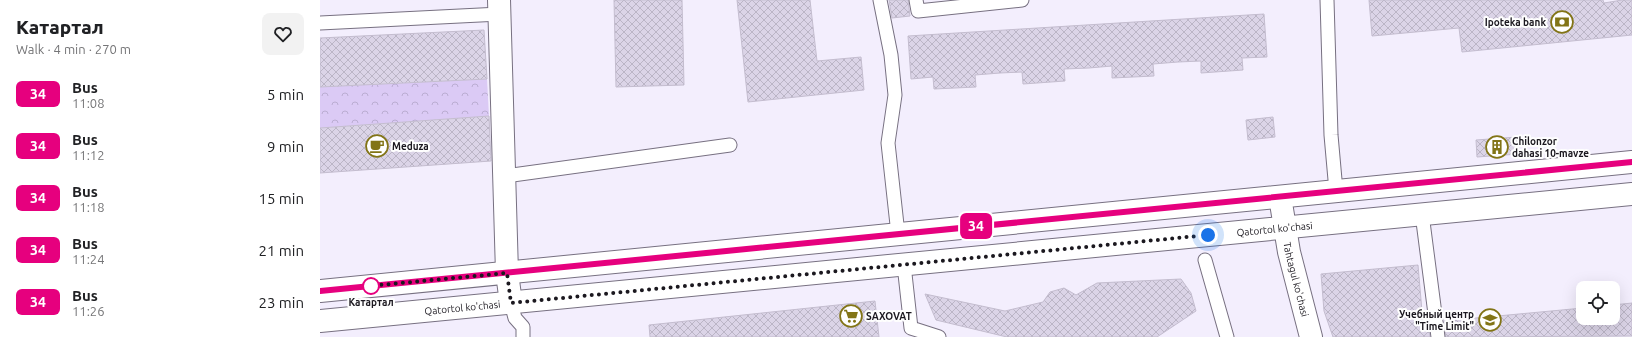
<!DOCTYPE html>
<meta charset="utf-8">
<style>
body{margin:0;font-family:Ubuntu,sans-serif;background:#f2f2f2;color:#202124;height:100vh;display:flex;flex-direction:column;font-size:15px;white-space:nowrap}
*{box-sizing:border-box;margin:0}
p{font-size:13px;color:#757577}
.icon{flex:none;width:22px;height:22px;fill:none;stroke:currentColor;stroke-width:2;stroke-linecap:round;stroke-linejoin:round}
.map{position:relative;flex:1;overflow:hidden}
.panel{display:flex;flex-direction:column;background:#fff;width:320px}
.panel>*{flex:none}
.badge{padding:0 8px;border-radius:6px;font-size:14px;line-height:26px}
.fabs{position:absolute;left:1256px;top:281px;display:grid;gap:8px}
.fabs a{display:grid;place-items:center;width:44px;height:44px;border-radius:8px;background:#fff;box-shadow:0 4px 16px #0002;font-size:20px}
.you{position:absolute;width:20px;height:20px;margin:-10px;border:3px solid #fff;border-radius:50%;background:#1a73e8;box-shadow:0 0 0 6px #1a73e833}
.map>.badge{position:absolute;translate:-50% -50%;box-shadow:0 0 0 2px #fff}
.round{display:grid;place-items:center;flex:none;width:42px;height:42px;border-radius:8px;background:#f2f2f2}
.head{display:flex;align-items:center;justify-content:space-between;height:68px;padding:0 16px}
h1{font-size:19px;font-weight:800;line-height:30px}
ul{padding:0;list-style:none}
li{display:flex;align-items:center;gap:12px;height:52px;padding:0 16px}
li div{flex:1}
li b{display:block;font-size:15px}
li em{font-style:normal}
li .badge{min-width:44px;font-weight:700;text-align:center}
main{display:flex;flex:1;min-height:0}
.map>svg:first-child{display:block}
.forest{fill:url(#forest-crowns)}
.building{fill:url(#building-cross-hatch);stroke:#c4bdcf}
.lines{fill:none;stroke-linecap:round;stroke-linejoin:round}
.lane-casing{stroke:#777081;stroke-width:15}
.street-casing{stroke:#777081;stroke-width:24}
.secondary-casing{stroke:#777081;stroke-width:24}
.lane{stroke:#fff;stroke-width:13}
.street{stroke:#fff;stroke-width:22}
.secondary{stroke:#fff;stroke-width:22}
.line-casing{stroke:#fff;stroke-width:9}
.line{stroke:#e6007e;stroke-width:6}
.walk{stroke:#1b181f;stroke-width:4;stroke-dasharray:0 7.2}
.stop-dot{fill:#fff;stroke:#e6007e;stroke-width:2}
.labels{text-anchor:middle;stroke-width:4;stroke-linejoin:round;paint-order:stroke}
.poi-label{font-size:10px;font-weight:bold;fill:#1b181f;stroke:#fefefe;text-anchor:start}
.street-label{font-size:10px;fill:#1b181f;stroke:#fefefe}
.stop-label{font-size:10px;font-weight:bold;fill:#1b181f;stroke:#fefefe}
</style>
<main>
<section class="panel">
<div class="head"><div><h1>Катартал</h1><p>Walk · 4 min · 270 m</p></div><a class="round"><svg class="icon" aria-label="heart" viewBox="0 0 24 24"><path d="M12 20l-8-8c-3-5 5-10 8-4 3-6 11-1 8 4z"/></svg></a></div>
<ul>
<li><span class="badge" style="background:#e6007e;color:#fff">34</span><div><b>Bus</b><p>11:08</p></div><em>5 min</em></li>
<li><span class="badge" style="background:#e6007e;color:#fff">34</span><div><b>Bus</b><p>11:12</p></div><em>9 min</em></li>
<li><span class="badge" style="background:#e6007e;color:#fff">34</span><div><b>Bus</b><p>11:18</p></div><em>15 min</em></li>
<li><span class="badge" style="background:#e6007e;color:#fff">34</span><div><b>Bus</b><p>11:24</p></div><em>21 min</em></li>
<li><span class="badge" style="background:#e6007e;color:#fff">34</span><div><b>Bus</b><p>11:26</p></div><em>23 min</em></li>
</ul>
</section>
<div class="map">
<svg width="1312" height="337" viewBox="0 0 1312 337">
<defs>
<pattern id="forest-crowns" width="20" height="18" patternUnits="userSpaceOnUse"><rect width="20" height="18" fill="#dbcaf5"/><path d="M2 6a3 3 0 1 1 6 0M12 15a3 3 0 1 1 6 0" fill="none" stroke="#bbadd2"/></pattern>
<pattern id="building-cross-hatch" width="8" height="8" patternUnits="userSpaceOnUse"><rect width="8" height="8" fill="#dbd4e7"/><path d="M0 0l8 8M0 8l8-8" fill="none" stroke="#bbb5c6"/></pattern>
</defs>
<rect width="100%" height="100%" fill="#f3eefd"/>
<path class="forest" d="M 167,79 L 169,116 L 0,128 L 0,87 Z"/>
<path class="building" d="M 294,0 L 362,0 L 364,85 L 296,87 Z
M 417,0 L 490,0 L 497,61 L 541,57 L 544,90 L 428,102 Z
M 569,0 L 588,0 L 590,16 L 572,18 Z
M 1049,0 L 1283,0 L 1284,3 L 1302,0 L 1312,0 L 1312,35 L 1142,52 L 1139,28 L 1052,36 Z
M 944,14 L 947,57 L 922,58 L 923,70 L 881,73 L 881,61 L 858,62 L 833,64 L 834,76 L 792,78 L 792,66 L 769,68 L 744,69 L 745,81 L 703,84 L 702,72 L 680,73 L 655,75 L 656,87 L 614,89 L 613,77 L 591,79 L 588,36 Z
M 164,30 L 167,79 L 0,87 L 0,38 Z
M 169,116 L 171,161 L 0,173 L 0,128 Z
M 953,117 L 955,137 L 928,140 L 926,120 Z
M 1197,137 L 1199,154 L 1157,157 L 1156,140 Z
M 1098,265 L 1103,323 L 1108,322 L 1110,337 L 1013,337 L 1004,311 L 1001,274 Z
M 861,279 L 871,293 L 876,311 L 837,337 L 687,337 L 616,320 L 605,294 L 685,311 L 723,302 L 730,292 L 744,288 L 756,295 L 777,283 Z
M 555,301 L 559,337 L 330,337 L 329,325 Z
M 1312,303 L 1312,336 L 1126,337 L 1124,321 L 1263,308 L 1263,318 L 1293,318 L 1293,305 Z"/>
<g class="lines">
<g class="lane-casing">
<path id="lane" d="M 560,0 L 571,55 L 575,95 L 568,143 L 578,234
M 596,0 L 598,11 L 702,0
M 1007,0 L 1011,135 L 1016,191
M 0,23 L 180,14
M 185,176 L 410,145
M 1102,214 L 1118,337
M 885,260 L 907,337
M 584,265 L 591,328 L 619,337
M 191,303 L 195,318 L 203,327 L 203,337"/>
</g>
<g class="street-casing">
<g id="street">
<path d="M 179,0 L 187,273 L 191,303"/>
<path id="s1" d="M 960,197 L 969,252 L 991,337"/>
</g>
</g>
<g class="secondary-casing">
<g id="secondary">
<path d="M 0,291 L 1312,162"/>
<path id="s2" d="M 0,321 L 1312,194"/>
</g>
</g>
<use href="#lane" class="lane"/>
<use href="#street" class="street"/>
<use href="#secondary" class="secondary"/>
</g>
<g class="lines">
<g class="line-casing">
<path id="line" d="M 0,291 L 1312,162"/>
</g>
<use href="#line" class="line"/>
<path class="walk" d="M 51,286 L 49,286 L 187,273 L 191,303 L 888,235"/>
</g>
<defs>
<g id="bank-ring" transform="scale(1.15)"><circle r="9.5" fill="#fefefe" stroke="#827416" stroke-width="1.5"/><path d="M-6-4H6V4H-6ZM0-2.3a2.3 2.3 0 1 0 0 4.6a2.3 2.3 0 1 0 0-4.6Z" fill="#827416"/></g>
<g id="cafe-ring" transform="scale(1.15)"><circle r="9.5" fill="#fefefe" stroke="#827416" stroke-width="1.5"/><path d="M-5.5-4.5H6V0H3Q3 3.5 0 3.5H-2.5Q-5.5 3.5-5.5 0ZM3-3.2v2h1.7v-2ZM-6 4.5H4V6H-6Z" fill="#827416"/></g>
<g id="building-ring" transform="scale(1.15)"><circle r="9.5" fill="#fefefe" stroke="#827416" stroke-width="1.5"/><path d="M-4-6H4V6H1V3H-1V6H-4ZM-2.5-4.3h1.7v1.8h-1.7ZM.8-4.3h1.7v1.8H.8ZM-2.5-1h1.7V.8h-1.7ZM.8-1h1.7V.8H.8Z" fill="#827416"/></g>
<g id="supermarket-ring" transform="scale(1.15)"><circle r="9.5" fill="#fefefe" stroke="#827416" stroke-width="1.5"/><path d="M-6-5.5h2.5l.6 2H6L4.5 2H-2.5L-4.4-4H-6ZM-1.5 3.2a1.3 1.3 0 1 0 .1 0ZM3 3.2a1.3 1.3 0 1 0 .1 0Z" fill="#827416"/></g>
<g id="school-ring" transform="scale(1.15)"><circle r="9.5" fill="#fefefe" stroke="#827416" stroke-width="1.5"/><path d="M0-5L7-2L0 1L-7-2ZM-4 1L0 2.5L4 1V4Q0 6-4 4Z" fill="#827416"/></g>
</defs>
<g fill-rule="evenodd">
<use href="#bank-ring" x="1242" y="22"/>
<use href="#cafe-ring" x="57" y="146"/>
<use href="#building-ring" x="1177" y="147"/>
<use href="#supermarket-ring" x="531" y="316"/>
<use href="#school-ring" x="1170" y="320"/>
</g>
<circle class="stop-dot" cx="51" cy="286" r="8"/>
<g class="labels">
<g class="poi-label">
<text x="1226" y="26" text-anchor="end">Ipoteka bank</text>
<text x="1192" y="145">Chilonzor<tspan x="1192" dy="12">dahasi 10-mavze</tspan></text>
<text x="72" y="150">Meduza</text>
<text x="1154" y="318" text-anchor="end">Учебный центр<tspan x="1154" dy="12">"Time Limit"</tspan></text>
<text x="546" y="320">SAXOVAT</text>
</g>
<g class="street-label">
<text dy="4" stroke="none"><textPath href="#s2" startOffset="959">Qatortol ko'chasi</textPath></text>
<text dy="4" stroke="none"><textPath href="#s1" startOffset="84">Tahtagul ko'chasi</textPath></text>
<text dy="4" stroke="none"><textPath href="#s2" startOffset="143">Qatortol ko'chasi</textPath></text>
</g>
<g class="stop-label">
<text x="51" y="306">Катартал</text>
</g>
</g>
</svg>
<div class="fabs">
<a><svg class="icon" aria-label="locate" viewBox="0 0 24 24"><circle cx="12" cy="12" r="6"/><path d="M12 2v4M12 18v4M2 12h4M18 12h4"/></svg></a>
</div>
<div class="you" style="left:888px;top:235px"></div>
<b class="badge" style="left:656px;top:226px;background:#e6007e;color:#fff">34</b>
</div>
</main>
